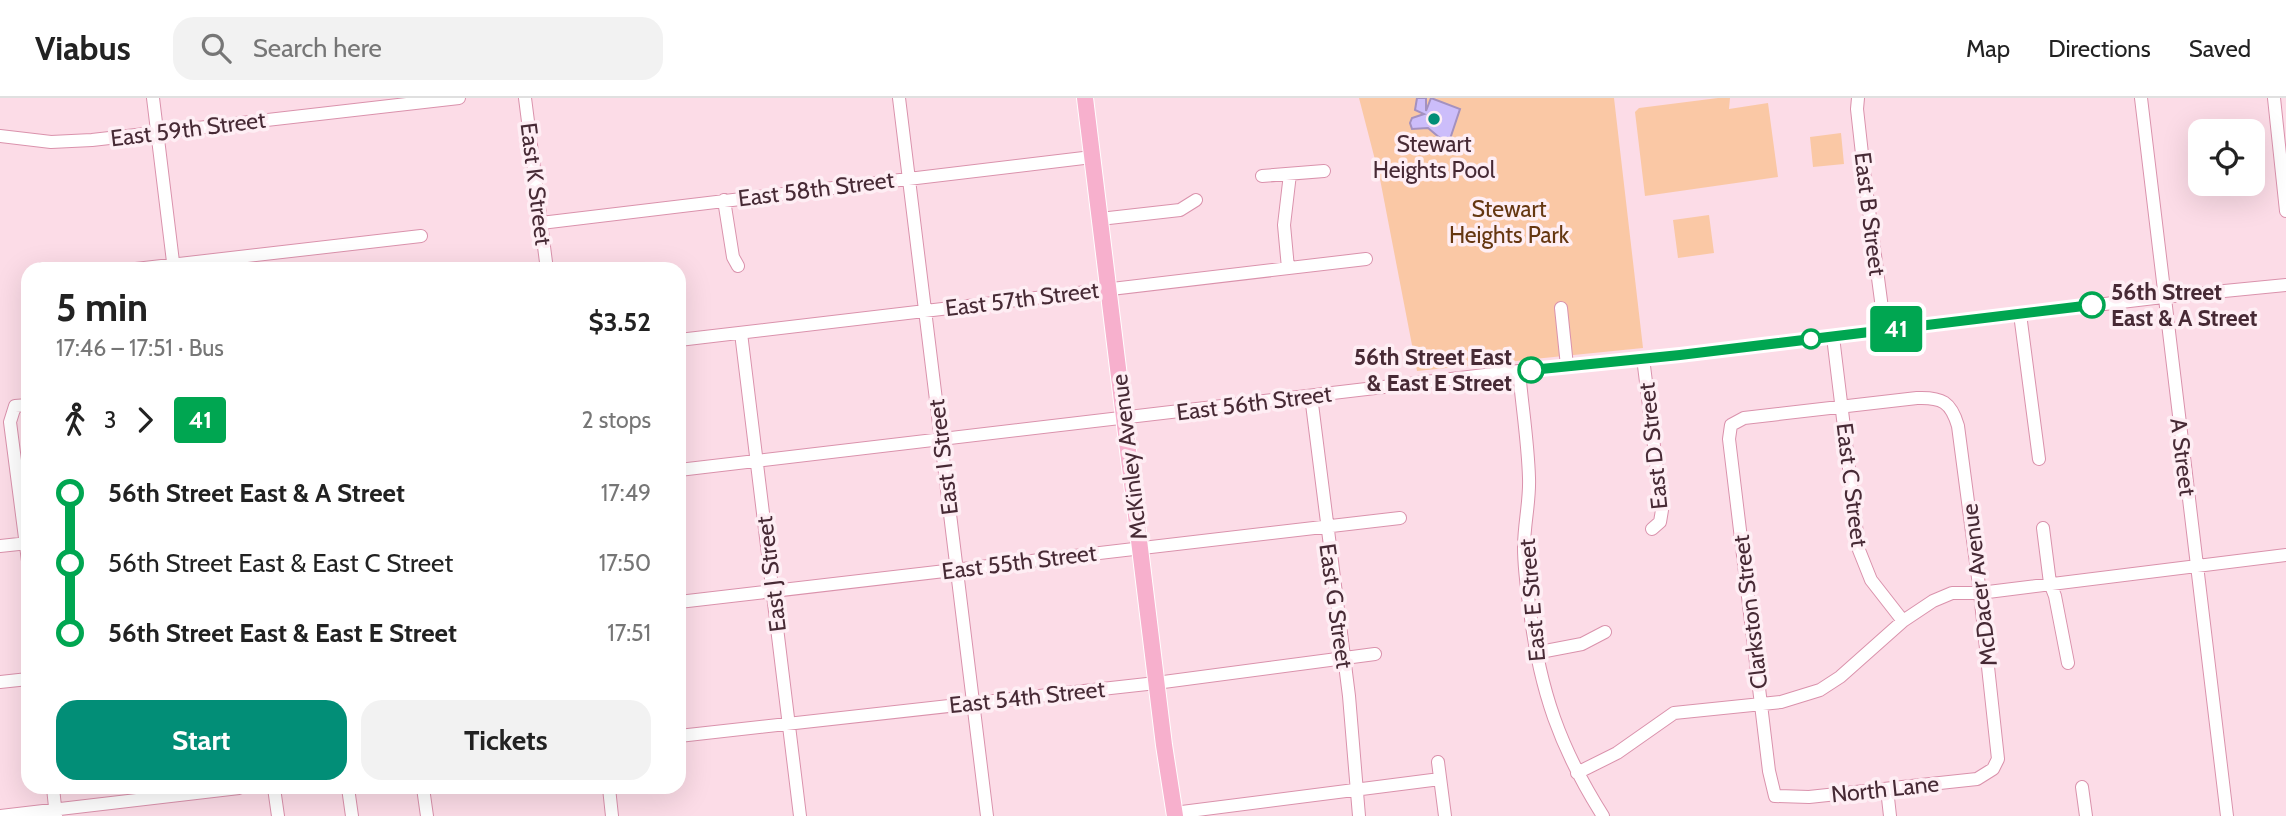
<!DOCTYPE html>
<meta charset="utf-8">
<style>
body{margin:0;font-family:Cabin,sans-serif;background:#f2f2f2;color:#222;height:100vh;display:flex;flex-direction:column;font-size:26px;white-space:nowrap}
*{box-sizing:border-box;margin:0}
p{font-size:23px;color:#767676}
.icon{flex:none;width:38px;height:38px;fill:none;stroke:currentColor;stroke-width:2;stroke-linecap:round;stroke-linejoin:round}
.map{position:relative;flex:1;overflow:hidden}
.panel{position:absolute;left:21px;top:164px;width:665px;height:532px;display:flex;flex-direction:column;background:#fff;border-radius:21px;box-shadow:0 7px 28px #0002}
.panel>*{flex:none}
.badge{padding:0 14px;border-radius:5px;font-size:24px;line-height:46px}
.fabs{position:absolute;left:2188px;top:21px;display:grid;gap:14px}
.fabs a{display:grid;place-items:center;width:77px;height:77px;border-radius:14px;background:#fff;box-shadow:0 7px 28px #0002;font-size:35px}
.map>.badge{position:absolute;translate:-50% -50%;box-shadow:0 0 0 4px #fff}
.legs{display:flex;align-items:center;gap:10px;height:77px;padding:0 35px;font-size:23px}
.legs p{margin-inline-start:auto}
.head{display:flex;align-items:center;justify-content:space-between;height:119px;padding:0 35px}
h1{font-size:38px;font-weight:800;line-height:52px}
.button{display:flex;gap:14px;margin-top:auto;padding:14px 35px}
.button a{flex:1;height:80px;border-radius:21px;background:#028e77;color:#fff;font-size:28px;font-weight:800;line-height:80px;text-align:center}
.button a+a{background:#f2f2f2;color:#222}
ul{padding:0 35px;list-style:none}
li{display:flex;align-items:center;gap:24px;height:70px;font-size:26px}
li i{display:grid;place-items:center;width:10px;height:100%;margin:0 9px;background:currentColor}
li i::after{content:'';width:18px;height:18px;margin:-9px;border:5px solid;border-radius:50%;background:#fff}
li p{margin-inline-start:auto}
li:first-child i{background:linear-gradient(#0000 50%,currentColor 0)}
li:last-child i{background:linear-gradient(currentColor 50%,#0000 0)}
header{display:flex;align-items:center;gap:42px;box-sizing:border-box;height:98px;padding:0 35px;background:#fff;border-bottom:2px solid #e0e0e0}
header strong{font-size:33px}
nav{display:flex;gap:38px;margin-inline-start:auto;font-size:24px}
.search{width:490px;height:63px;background:#f2f2f2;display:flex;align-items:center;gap:18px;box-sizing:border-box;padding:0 24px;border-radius:21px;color:#767676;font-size:26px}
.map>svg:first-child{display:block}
.green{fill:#fac8a5}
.water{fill:#ccbdfa;stroke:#a491bf;stroke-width:2}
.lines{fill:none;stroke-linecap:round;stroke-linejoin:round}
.minor-casing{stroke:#da92ac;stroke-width:14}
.major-casing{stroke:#fff;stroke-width:18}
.minor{stroke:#fff;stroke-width:12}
.major{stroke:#f7b0cd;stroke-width:16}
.line-1-casing{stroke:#fff;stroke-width:16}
.line-1{stroke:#00a651;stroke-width:10}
.poi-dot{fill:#028e77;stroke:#feeef4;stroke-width:2.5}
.stop-1-dot{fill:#fff;stroke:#00a651;stroke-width:3.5}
.labels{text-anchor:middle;stroke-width:7;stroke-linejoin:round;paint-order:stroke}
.street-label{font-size:23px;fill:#472a35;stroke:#feeef4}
.poi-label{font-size:23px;fill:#472a35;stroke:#feeef4}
.park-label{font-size:23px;fill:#653711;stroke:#feeef4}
.stop-label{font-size:23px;font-weight:bold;fill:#472a35;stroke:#feeef4;text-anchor:start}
</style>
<header>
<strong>Viabus</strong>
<div class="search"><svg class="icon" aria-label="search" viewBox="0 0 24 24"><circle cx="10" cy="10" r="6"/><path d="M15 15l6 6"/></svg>Search here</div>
<nav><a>Map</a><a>Directions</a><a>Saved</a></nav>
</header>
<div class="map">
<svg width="2286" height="718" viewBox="0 0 2286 718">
<rect width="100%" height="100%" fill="#fcdce7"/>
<path class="green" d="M 1359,0 L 1614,0 L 1643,250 L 1417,273 L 1380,81 Z
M 1718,0 L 1730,0 L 1729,11 L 1768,5 L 1778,79 L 1645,98 L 1635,14 L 1639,10 Z
M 1841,35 L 1844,66 L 1813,69 L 1810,39 Z
M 1709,117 L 1714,155 L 1678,160 L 1673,122 Z"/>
<path class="water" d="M 1417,0 L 1426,0 L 1426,13 L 1431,0 L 1460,11 L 1450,41 L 1440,40 L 1428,30 L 1412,31 L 1410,25 L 1412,20 L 1424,16 L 1415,12 Z"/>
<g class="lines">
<g class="minor-casing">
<path id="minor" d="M 153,0 L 174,172
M 525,0 L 547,172
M 899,0 L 987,718
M 1858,0 L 1857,11 L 1864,74 L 1885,233
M 2141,0 L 2227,718
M 2274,0 L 2286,113
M 0,38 L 51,44 L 92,42 L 459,0
M 1262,78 L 1324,73
M 724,102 L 733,159 L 738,168
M 1100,121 L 1180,112 L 1196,102
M 541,125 L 1092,59
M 1288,170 L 1284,127 L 1290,76
M 42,171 L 44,172
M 127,172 L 421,138
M 1561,210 L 1567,268
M 2020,216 L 2039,361
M 741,235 L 800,718
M 1833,239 L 1859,452 L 1871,482 L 1903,523
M 679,242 L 1366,161
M 1643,260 L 1662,412 L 1660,424 L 1652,431
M 1519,273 C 1522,308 1528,344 1529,380 C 1530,403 1524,426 1524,449 C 1524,470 1527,492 1530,513 C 1540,593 1560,650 1603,718
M 1311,298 L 1349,598 L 1359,718
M 1917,300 C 1942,299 1951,304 1958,328 L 1980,495 L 1998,661 L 1993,671 L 1977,681 L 1809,699 L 1775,698 L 1769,673 L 1729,341 L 1731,327 L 1744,320 Z
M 28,307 L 15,308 L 10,324 L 28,463
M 679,372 L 1519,273 L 1680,257 L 2163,199 L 2286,187
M 2043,430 L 2050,485 L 2055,498 L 2068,565
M 0,448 L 28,445
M 679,504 L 1400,420
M 1535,555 L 1582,546 L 1605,534
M 0,584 L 28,581
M 679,638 L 1156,585 L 1375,556
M 1438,664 L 1445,718
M 1577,675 L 1617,655 L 1674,615 L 1781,604 L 1820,592 L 1840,579 L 1903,523 L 1933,503 L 1952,495 L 1980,495 L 2286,457
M 2082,689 L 2086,718
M 53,690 L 56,718
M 274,690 L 278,718
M 348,690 L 352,718
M 423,690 L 427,718
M 609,690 L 612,718
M 1887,691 L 1890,718
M 1174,715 L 1440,681
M 0,718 L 239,690"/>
</g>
<g class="major-casing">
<path id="major" d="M 1085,0 L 1164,647 L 1175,718"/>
</g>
<use href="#minor" class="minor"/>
<use href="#major" class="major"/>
</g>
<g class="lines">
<g class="line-1-casing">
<path id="line-1" d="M 1531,272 L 1680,257 L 2092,207"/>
</g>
<use href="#line-1" class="line-1"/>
</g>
<circle class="poi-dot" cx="1434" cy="21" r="7"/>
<g class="stop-1-dot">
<circle cx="2092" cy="207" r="12"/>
<circle cx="1811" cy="241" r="9"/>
<circle cx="1531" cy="272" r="12"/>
</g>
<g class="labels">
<g class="street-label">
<text transform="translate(188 31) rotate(-7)" y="8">East 59th Street</text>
<text transform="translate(536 86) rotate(83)" y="8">East K Street</text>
<text transform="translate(816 91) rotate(-7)" y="8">East 58th Street</text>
<text transform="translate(1870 116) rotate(83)" y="8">East B Street</text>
<text transform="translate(1022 201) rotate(-7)" y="8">East 57th Street</text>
<text transform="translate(1254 305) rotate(-7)" y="8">East 56th Street</text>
<text transform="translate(1653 348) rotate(-96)" y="8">East D Street</text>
<text transform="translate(943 359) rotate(-97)" y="8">East I Street</text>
<text transform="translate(1129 359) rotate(-97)" y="8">McKinley Avenue</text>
<text transform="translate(2183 359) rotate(83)" y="8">A Street</text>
<text transform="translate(1852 387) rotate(83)" y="8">East C Street</text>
<text transform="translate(1019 464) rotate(-7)" y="8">East 55th Street</text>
<text transform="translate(771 476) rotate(-97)" y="8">East J Street</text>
<text transform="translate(1979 487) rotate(-97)" y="8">McDacer Avenue</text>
<text transform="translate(1532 502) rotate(-95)" y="8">East E Street</text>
<text transform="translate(1336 508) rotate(82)" y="8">East G Street</text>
<text transform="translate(1750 514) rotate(-97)" y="8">Clarkston Street</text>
<text transform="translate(1027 599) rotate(-6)" y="8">East 54th Street</text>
<text transform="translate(1885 691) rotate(-6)" y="8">North Lane</text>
</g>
<g class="poi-label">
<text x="1434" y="54">Stewart<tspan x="1434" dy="26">Heights Pool</tspan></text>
</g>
<g class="park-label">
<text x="1509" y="119">Stewart<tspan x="1509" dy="26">Heights Park</tspan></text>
</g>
<g class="stop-label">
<text x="2111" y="202">56th Street<tspan x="2111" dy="26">East &amp; A Street</tspan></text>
<text x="1512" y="267" text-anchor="end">56th Street East<tspan x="1512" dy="26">&amp; East E Street</tspan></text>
</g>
</g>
</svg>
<div class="fabs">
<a><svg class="icon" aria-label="locate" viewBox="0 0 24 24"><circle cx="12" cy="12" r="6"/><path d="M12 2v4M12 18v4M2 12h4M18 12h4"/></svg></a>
</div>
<b class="badge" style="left:1896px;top:231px;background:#00a651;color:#fff">41</b>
<section class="panel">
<div class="head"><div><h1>5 min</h1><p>17:46 – 17:51 · Bus</p></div><b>$3.52</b></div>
<div class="legs"><svg class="icon" aria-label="walk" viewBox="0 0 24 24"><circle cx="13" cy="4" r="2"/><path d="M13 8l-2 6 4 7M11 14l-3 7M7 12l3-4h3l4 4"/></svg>3<svg class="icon" aria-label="forward" viewBox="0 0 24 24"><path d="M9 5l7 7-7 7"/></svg><b class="badge" style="background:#00a651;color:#fff">41</b><p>2 stops</p></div>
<ul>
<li><i style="color:#00a651"></i><b>56th Street East &amp; A Street</b><p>17:49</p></li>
<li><i style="color:#00a651"></i><span>56th Street East &amp; East C Street</span><p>17:50</p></li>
<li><i style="color:#00a651"></i><b>56th Street East &amp; East E Street</b><p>17:51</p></li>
</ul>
<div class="button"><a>Start</a><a>Tickets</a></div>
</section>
</div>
